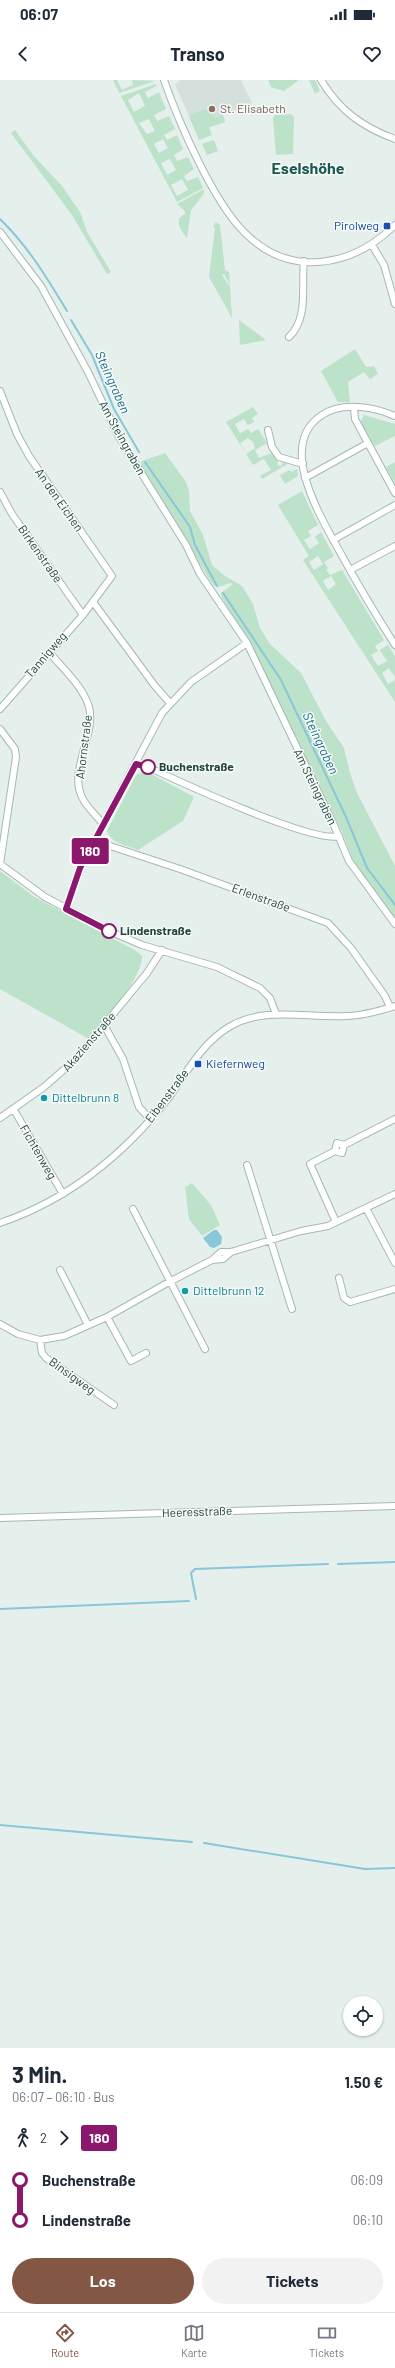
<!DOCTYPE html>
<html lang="de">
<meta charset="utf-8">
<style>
body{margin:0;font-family:Barlow,sans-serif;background:#f2f2f3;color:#1f2937;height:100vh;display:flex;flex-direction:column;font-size:15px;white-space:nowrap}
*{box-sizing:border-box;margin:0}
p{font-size:13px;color:#747a83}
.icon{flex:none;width:22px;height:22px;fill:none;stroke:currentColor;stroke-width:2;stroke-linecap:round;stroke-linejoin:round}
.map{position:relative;height:1968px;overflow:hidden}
.drawer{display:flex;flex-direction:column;background:#fff;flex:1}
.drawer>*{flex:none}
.badge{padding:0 8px;border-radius:3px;font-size:14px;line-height:26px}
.buttons{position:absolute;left:343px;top:1916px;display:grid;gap:8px}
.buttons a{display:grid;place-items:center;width:40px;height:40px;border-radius:50%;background:#fff;box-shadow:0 1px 3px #0004;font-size:20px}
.map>.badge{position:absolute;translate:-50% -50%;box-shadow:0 0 0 2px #fff}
.legs{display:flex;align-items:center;gap:6px;height:44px;padding:0 12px;font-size:13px}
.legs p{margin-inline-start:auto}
.summary{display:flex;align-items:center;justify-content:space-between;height:68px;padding:0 12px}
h1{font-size:22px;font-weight:700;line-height:30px}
.action{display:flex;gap:8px;margin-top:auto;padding:8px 12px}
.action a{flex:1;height:46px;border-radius:24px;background:#845644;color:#fff;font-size:16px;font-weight:700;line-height:46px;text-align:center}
.action a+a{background:#f2f2f3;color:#1f2937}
ul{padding:0 12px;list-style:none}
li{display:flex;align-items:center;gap:14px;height:40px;font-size:15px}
li i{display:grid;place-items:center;width:6px;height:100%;margin:0 5px;background:currentColor}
li i::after{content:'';width:10px;height:10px;margin:-5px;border:3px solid;border-radius:50%;background:#fff}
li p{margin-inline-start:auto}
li:first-child i{background:linear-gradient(#0000 50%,currentColor 0)}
li:last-child i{background:linear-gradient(currentColor 50%,#0000 0)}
.status{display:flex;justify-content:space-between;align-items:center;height:28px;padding:0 20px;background:#fff;direction:ltr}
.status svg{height:11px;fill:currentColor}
header{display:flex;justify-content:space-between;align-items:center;height:52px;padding:0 12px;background:#fff;font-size:18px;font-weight:700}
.dock{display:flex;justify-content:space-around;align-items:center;height:56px;border-top:1px solid #e0e1e3;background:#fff;font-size:11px;color:#747a83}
.dock a{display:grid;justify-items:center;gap:2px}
.dock .selected{color:#845644}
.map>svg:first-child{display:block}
.built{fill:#d3e0db}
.green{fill:#bce2c9;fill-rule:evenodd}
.water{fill:#88c6da}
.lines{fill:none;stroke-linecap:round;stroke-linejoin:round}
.stream{stroke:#88c6da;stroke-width:2}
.street-casing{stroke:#a6b8b4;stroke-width:8}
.street{stroke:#fff;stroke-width:6}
.line-1-casing{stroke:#fff;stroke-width:9}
.line-1{stroke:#8c186e;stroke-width:6}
.education-dot{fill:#8d6e63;stroke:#f6fbf9;stroke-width:1.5}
.transit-dot{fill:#1a4fb4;stroke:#f6fbf9;stroke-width:1.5}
.stop-1-dot{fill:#fff;stroke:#8c186e;stroke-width:2}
.culture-dot{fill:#0f9aa8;stroke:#f6fbf9;stroke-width:1.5}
.labels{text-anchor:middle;stroke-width:3;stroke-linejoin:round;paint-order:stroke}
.education-label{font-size:12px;fill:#785e54;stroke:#f6fbf9;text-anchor:start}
.transit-label{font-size:12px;fill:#164399;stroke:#f6fbf9;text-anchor:end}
.street-label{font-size:12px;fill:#21443d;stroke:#f6fbf9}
.stop-label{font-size:12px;font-weight:bold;fill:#21443d;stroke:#f6fbf9;text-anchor:start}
.culture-label{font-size:12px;fill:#0d838f;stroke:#f6fbf9;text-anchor:start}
.water-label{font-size:13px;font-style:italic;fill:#146b88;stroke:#f6fbf9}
.district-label{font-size:16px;font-weight:bold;fill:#1a594f;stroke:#f6fbf9}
</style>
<div class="status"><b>06:07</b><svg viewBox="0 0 49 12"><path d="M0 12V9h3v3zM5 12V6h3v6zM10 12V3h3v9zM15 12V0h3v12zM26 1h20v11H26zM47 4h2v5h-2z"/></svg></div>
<header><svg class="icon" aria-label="back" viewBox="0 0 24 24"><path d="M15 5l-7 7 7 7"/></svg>Transo<svg class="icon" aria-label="heart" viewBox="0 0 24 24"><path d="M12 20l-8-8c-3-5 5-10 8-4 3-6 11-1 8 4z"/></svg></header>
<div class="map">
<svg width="395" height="1968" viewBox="0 0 395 1968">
<rect width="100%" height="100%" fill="#e5efec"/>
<path class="built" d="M 179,0 L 241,0 L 252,23 L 223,35 L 225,42 L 196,52 L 175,4 L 179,2 Z"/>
<path class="green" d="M 113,0 L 117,0 L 122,10 L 133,5 L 132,0 L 155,1 L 119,13 Z
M 268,0 L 298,0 L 298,1 L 284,11 L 271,7 Z
M 309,0 L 315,0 L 320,11 L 315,14 Z
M 156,4 L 156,6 L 145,12 L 148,18 L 159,12 L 166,29 L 154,35 L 157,41 L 169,36 L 175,49 L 164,55 L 167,60 L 177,55 L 183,69 L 174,75 L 177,81 L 188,77 L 194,89 L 184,96 L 187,101 L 198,97 L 203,108 L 177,122 L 121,16 ZM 139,13 L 145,26 L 134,32 L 128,20 ZM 149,39 L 155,51 L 147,54 L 139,43 ZM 163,59 L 168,68 L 159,73 L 154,64 ZM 170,79 L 176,90 L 167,95 L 161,83 ZM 182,99 L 188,110 L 177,116 L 171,105 Z
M 210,27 L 215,38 L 223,35 L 225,42 L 209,47 L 212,55 L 199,60 L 189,36 Z
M 291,34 L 294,37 L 293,74 L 276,75 L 273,38 L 275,35 Z
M 15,50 L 33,75 L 62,106 L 80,132 L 88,154 L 111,192 L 107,194 L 72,135 L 11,53 Z
M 214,60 L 218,71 L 207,75 L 202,64 Z
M 204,109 L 204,114 L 191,130 L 187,158 C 182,152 178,147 179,138 L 185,134 L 185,131 L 177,124 Z
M 216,142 L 220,145 L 225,190 L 229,192 L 230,205 L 224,194 L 222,195 L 230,207 L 232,238 L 209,197 L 215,148 L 213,146 Z
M 239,240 L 266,260 L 240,265 Z
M 355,269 L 366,287 L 374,286 L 378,294 L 370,299 L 364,292 L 348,302 L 350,322 L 338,322 L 321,291 Z
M 253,327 L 258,334 L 252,338 L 254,342 L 248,345 L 244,339 L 235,344 L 240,353 L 248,349 L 251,353 L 258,349 L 267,363 L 255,370 L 259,378 L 272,373 L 278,380 L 277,385 L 281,386 L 283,382 L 289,383 L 262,399 L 260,396 L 271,390 L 264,379 L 253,385 L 226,342 ZM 248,358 L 253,362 L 255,368 L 246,374 L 240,363 Z
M 364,335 L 395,344 L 395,356 L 375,366 L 360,343 Z
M 165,373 L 186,402 L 189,411 L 190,431 L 203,455 L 212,485 L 225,496 L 242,506 L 253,524 L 260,548 L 270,564 L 301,593 L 326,641 L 344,668 L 350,693 L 357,713 L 395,786 L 395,840 L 355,785 L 342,752 L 250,563 L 222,518 L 221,513 L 233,504 L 230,503 L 219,507 L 213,505 L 140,386 L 142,381 Z
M 395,382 L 395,403 L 386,387 Z
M 297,389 L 298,396 L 285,404 L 280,395 L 290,390 L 291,392 Z
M 302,411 L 318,445 L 308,451 L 311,456 L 304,460 L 310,469 L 319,463 L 315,457 L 321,452 L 334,476 L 324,482 L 328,488 L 326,490 L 330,495 L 342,490 L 384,560 L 375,566 L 378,571 L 371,575 L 378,586 L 387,581 L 380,570 L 388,565 L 395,576 L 395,597 L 389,588 L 382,593 L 388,604 L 395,600 L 395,622 L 303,480 L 309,476 L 278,425 ZM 318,476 L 323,484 L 314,490 L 309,482 ZM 331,496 L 336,504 L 328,510 L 323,501 Z
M 142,693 L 151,694 L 194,717 L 183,741 L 138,770 C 126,765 112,764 107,751 L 136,695 Z
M 0,791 L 33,816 L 136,871 L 142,876 C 141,902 105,938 89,959 L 0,909 Z
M 192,1103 L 211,1125 L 220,1145 L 202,1156 L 189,1139 L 185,1107 Z"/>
<path class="water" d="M 214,1150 L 217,1150 L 222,1157 L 221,1164 L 214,1168 L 210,1167 L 203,1158 Z"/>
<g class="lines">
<path class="stream" d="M 0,139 C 28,166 47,198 67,231
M 71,240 L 92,275 L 114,329 L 139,372
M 145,382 L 190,447 L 195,465 L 217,506
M 223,513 L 281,600 L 346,737 L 367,788 L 395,825
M 338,1484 L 395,1482
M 196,1519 L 191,1493 L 195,1489 L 328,1484
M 0,1529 L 189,1521
M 0,1745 L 192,1762
M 204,1763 L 365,1789 L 395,1788"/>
<g class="street-casing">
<path id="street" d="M 164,0 C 179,43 213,121 244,152 C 290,199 352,187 395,145
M 321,0 C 339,30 362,47 395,59
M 0,152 L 41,206 L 88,292 L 119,357 L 186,465 L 200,494 L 247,563 L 333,743 L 349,781 L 395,844
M 372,165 L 384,185 L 395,224
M 289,257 C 309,238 301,206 304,181
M 0,311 L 17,354 L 29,376 L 112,496 L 83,535 L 0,629
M 354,328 L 355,339 L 395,413
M 395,336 C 374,327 342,321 322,335 C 275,365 322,439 341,474 C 358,505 376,535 395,565
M 268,350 L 272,367 L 279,377 L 303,384
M 305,398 L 368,363
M 0,412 L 12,434 L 83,535
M 333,460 L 395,425
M 350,490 L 395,466
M 93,522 L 155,606 L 170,623
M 49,572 C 62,588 83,606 89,627 C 96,653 70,689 81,715 C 85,726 96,735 103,744
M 0,649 L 15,669 L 16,677 L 0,784
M 136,684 L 148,687 C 178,701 314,764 339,756
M 95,761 L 180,789 L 328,843 L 351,868 L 385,916 L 390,927
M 0,784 L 45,817 L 109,851 L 142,865 L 217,887 L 260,908 L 270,918 L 276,934
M 66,829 L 80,788 L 162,633 L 191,602 L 247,563
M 104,945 L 123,979 L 139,1027 L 150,1039
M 14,1030 L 63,1114
M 0,1038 L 44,1007 L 76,979 L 147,893 L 162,870
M 337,1063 L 344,1065 L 342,1073 L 335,1071 Z
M 344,1065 L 395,1039
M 335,1071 L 310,1084 L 336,1142
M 247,1085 L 292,1229
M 366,1128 L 395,1183
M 133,1129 L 205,1269
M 0,1143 C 70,1119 125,1074 170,1016 C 187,992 202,963 229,947 C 264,926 305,938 345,936 C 362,936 379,931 395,926
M 231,1172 L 223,1179 L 212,1180 L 221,1172 L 231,1172 L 301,1151 L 328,1146 L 395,1114
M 60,1190 L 88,1245
M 339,1198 L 344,1218 L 350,1222 L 395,1209
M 107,1237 L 131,1281 L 146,1273
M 0,1244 L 18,1254 L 40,1260 L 64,1256 L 107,1237 L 169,1202 L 212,1180
M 40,1260 L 42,1273 L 46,1278 L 114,1325
M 0,1438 L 395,1426"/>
</g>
<use href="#street" class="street"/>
</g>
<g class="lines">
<g class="line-1-casing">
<path id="line-1" d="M 109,851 L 66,829 L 80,788 L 136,684 L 148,687"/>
</g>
<use href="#line-1" class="line-1"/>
</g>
<circle class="education-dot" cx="212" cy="29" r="4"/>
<g class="transit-dot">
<rect x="383" y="142" width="8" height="8" rx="2"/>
<rect x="194" y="980" width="8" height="8" rx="2"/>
</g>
<g class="stop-1-dot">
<circle cx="148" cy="687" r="7"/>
<circle cx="109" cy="851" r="7"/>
</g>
<g class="culture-dot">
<circle cx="44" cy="1018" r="4"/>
<circle cx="185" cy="1211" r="4"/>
</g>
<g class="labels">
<g class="education-label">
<text x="220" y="33">St. Elisabeth</text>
</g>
<g class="transit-label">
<text x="379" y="150">Pirolweg</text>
<text x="206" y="988" text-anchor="start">Kiefernweg</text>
</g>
<g class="street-label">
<text transform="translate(122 358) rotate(61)" y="4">Am Steingraben</text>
<text transform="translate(59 420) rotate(55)" y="4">An den Eichen</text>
<text transform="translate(40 474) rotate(55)" y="4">Birkenstraße</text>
<text transform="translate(46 575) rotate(-49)" y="4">Tannigweg</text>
<text transform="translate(84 667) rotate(-83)" y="4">Ahornstraße</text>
<text transform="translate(315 707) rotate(64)" y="4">Am Steingraben</text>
<text transform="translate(261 818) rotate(20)" y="4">Erlenstraße</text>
<text transform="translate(89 962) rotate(-49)" y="4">Akazienstraße</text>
<text transform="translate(167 1016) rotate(-53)" y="4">Eibenstraße</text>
<text transform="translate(38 1072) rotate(60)" y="4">Fichtenweg</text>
<text transform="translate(72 1296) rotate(36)" y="4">Binsigweg</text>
<text transform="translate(197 1432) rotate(-2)" y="4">Heeresstraße</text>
</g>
<g class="stop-label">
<text x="159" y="691">Buchenstraße</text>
<text x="120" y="855">Lindenstraße</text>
</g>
<g class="culture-label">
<text x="52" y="1022">Dittelbrunn 8</text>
<text x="193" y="1215">Dittelbrunn 12</text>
</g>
<g class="water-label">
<text transform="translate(113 302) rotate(66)" y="5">Steingraben</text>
<text transform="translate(321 663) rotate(65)" y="5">Steingraben</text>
</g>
<g class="district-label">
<text x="308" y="94">Eselshöhe</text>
</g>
</g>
</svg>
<div class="buttons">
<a><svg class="icon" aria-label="locate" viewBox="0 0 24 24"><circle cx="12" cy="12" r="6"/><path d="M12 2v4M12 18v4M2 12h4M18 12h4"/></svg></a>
</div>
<b class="badge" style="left:90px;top:771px;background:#8c186e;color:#fff">180</b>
</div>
<section class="drawer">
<div class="summary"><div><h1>3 Min.</h1><p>06:07 – 06:10 · Bus</p></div><b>1.50 €</b></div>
<div class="legs"><svg class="icon" aria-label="walk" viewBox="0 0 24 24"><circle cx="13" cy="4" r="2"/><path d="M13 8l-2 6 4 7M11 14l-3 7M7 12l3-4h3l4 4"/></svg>2<svg class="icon" aria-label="forward" viewBox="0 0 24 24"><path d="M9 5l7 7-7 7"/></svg><b class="badge" style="background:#8c186e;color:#fff">180</b></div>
<ul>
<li><i style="color:#8c186e"></i><b>Buchenstraße</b><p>06:09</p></li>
<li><i style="color:#8c186e"></i><b>Lindenstraße</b><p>06:10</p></li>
</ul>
<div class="action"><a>Los</a><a>Tickets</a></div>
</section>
<nav class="dock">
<a class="selected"><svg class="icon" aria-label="directions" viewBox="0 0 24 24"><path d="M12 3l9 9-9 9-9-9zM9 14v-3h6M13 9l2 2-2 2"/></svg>Route</a>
<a><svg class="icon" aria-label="map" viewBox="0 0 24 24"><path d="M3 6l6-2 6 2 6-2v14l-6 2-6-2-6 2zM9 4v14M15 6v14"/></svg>Karte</a>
<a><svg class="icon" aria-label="tickets" viewBox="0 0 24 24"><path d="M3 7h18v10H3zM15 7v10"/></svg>Tickets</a>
</nav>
